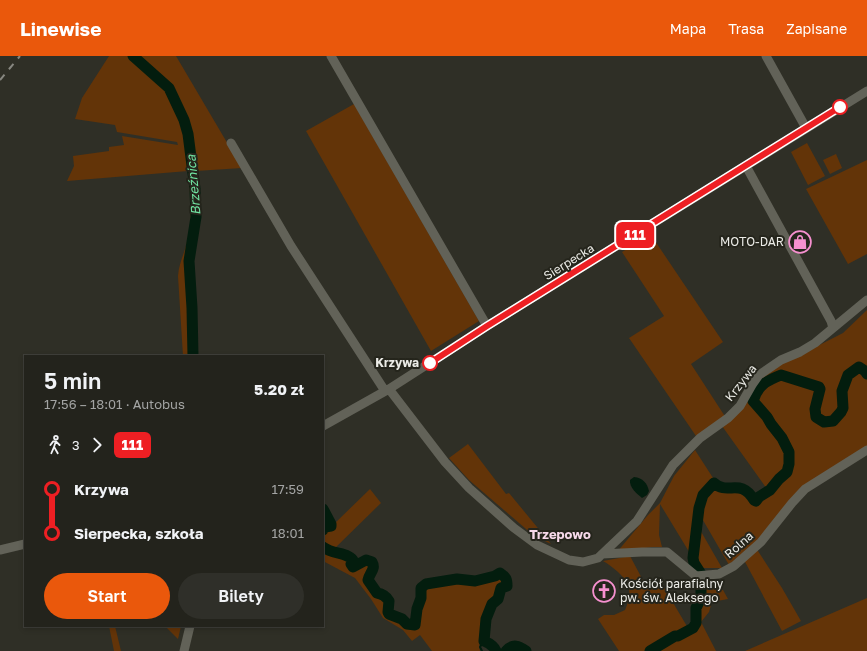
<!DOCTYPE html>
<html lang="pl">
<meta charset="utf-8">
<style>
body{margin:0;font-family:"Golos Text",sans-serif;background:#2f2f29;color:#f1f3f6;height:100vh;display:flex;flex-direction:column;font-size:15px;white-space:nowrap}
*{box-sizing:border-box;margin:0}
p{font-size:13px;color:#a3a4a3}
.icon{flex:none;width:22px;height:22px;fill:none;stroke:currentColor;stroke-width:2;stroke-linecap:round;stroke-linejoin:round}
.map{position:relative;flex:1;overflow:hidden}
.details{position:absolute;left:24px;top:299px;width:300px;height:272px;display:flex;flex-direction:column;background:#23231c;border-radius:0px;box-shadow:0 2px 6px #0003,0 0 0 1px #40403b}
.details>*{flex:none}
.badge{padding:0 8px;border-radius:6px;font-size:14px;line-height:26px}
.map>.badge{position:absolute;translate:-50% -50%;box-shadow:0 0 0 2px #fff}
.legs{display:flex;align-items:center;gap:6px;height:44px;padding:0 20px;font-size:13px}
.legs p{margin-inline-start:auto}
.head{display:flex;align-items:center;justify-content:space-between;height:68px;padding:0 20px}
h1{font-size:22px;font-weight:600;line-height:30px}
.cta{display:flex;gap:8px;margin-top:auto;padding:8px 20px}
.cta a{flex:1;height:46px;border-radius:24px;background:#ea580c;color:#fff;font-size:16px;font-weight:600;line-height:46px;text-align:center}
.cta a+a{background:#2f2f29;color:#f1f3f6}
ul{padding:0 20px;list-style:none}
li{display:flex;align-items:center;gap:14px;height:44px;font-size:15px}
li i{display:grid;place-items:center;width:6px;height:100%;margin:0 5px;background:currentColor}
li i::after{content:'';width:10px;height:10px;margin:-5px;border:3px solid;border-radius:50%;background:#23231c}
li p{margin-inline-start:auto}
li:first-child i{background:linear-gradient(#0000 50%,currentColor 0)}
li:last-child i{background:linear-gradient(currentColor 50%,#0000 0)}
header{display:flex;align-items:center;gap:24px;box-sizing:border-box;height:56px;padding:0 20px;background:#ea580c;color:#fff}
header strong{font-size:19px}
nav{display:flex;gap:22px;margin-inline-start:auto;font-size:14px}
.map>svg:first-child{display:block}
.green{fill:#633408}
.water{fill:#031d0e}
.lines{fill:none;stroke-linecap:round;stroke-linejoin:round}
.stream{stroke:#031d0e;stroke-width:2}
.river{stroke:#031d0e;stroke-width:11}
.minor{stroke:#626258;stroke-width:9}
.rail{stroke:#878780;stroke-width:2;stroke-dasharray:7 7;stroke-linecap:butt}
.line-1-casing{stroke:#fff;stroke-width:9}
.line-1{stroke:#ee1f23;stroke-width:6}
.stop-1-dot{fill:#fff;stroke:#ee1f23;stroke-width:2}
.labels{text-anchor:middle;stroke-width:4;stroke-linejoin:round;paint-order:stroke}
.poi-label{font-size:12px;fill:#ebebe6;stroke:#25251c;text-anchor:end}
.street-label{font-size:12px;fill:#ebebe6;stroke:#25251c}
.stop-label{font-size:12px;font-weight:bold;fill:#ebebe6;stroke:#25251c;text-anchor:end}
.water-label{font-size:13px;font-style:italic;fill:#70e3a1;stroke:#25251c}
.neighbourhood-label{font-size:13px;font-weight:bold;fill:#f6d8e9;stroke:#25251c}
</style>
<header>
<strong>Linewise</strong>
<nav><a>Mapa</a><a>Trasa</a><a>Zapisane</a></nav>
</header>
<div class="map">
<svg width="867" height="595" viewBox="0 0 867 595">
<rect width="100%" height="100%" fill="#2f2f26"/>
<path class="green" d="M 109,0 L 176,0 L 242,112 L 196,115 L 199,155 L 192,207 L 192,228 L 197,276 L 197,300 L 183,300 L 178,220 C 179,205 186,195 188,181 C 193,159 190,137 188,115 L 67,125 L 74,110 L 73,100 L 109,95 L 109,91 L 124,89 L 122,80 L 178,89 L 177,86 L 117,76 L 115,69 L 75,63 L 82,42 Z
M 354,48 L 479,265 L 431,295 L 306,75 Z
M 807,87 L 825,120 L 808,129 L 791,96 Z
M 836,98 L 842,112 L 830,118 L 823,104 Z
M 867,104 L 867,198 L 848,208 L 806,133 Z
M 651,179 L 723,286 L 691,308 L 726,362 L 696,380 L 629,282 L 664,260 L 622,196 Z
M 867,254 L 867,316 L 860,310 L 857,310 L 847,317 L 841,335 L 842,352 L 841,355 L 832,363 L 825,364 L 818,361 L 817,358 L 822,333 L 820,329 L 781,317 C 765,319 755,333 751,346 L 762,356 L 770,369 L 781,383 L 787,395 L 787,411 L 785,417 L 777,423 L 770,432 L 767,433 L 722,370 L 753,330 L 776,309 L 796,301 L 843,277 Z
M 860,313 L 864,316 L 867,321 L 867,391 L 810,427 L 754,489 L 729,509 L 700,459 L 704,439 L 715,429 C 723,437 732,431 742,434 C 749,436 750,444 756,446 L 760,442 L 770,437 L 779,425 L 789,416 L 791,407 L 790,405 L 790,396 L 784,381 L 772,367 L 769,360 L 755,345 L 757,335 L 762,331 L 783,320 L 819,331 L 819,333 L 814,352 L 815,362 L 823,367 L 833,366 L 842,357 L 845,351 L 843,336 L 848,320 Z
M 468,388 L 506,438 L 509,437 L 551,488 L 533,479 L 469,424 L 449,402 Z
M 695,394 L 715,425 L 702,438 L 697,455 L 691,499 L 660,448 L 659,479 L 662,491 L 652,491 L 617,496 L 648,459 L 660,447 L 674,420 Z
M 370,433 L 381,447 L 332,495 L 329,495 L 323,490 L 323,475 L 328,472 L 332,472 L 333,469 Z
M 699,472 L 722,512 L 702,512 L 695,503 L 698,491 L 696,489 Z
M 756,492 L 782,532 L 801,565 L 782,575 L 744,504 Z
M 323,493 C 330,498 337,500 346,499 L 353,504 L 350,508 L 351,512 C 357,513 362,509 367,506 L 372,507 L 373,509 C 373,515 368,518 367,524 L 375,537 L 386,542 L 388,547 L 387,558 L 402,565 L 407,569 L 413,570 L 417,569 L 418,567 L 418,553 L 423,543 L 422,533 L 426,529 L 457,524 L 477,526 L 494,522 L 499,519 L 502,519 L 506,525 L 505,529 L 500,532 L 497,543 C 491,544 485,557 484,563 C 483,564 484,568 484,569 C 485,577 482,584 479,590 L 480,595 L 432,595 L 420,579 L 412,585 L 403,574 L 383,562 L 371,543 L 355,522 L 323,505 Z
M 630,500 L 646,530 L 659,523 L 688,572 C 684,576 681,577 676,578 C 665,581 654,587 647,595 L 619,595 L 598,563 L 604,559 L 614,559 L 625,554 C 632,538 631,528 618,516 C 613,512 609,508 603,505 Z
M 704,530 L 714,533 L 723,534 L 728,543 L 712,546 L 709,556 L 701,566 L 716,595 L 654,595 L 687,576 L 694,575 L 698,566 L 697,556 L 703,544 Z
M 867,542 L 867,595 L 745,595 Z
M 109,570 L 115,570 L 121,595 L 114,595 Z
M 165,570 L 181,570 L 178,583 Z"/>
<path class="water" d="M 634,421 C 643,422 647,427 649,435 L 647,439 L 642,442 C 637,438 629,431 630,424 Z"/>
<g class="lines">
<path class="stream" d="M 482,595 L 480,591 L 484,585"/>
<path class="river" d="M 133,0 L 169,32 L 184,64 L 188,78 L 195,133 L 196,161 L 189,205 L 192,252 L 193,300
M 323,453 L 331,468 L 331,470 L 325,471 L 323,474
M 323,491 C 333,499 350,496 354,506 L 351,508 L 353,511 L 366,504 L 372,506 C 376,513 370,516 368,524 L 377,537 C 383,538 386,540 389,545 L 388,556 L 389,558 L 402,563 L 407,568 L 415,569 L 417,553 L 421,542 L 421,532 L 426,528 L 457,523 L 475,525 L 495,520 L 500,517 C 506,521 507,523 507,530 L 501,532 L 498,543 L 492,548 L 486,563 L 484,585 C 489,587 494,590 496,595
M 506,595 C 513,587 519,590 526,595
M 650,595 L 675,580 L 678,580 L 693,572 L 696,567 L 696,552 L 701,542 L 701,518 L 694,507 L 693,502 L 699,452 L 703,439 L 714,427 C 728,440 740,421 754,444 L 756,445 L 759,441 L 770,434 L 779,423 L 787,416 L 789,408 L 789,396 L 782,382 L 771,368 L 767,361 L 753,345 C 758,329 766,325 781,319 L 819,331 L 820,333 L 815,353 L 816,361 L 824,366 L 833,365 L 841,356 L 843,352 L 842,335 L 848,319 L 859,311 L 865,315 L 867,318"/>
<path class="minor" d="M 331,0 L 487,270
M 766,0 L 806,72
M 231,87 L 291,190 L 385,335
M 746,110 L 831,265 L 833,272
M 389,333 L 445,406 L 469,432 L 514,472 L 537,489 L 569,504 L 583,506 L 598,502 L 637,465 L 673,409 L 700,382 L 728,362 L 740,350 L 752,329 L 759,319 L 781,304 L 800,296 L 815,287 L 867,244
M 323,370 L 389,333 L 487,270 L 867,35
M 0,494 L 25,488
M 602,498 L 642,496 L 667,496 L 696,520 L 719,518 L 734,510 L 761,486 L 792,447 L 805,433 L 867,394
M 184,595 L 190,570"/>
<path class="rail" d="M 0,24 L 20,0"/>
</g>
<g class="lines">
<g class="line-1-casing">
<path id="line-1" d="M 430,307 L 487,270 L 840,51"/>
</g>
<use href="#line-1" class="line-1"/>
</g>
<defs>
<g id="shop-ring" transform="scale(1.15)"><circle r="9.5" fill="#25251c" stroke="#f690cf" stroke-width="1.5"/><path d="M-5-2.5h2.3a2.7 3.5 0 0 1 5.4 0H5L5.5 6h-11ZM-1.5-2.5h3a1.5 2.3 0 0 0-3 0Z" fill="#f690cf"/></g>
<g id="church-ring" transform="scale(1.15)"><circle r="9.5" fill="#25251c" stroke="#f690cf" stroke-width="1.5"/><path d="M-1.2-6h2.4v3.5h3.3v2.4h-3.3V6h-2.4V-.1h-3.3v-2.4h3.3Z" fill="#f690cf"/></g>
</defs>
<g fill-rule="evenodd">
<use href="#shop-ring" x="800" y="186"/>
<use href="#church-ring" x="604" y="535"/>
</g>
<g class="stop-1-dot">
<circle cx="840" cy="51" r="7"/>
<circle cx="430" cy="307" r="7"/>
</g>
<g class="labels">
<g class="poi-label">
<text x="784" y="190">MOTO-DAR</text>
<text x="620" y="532" text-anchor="start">Kościół parafialny<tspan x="620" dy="14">pw. św. Aleksego</tspan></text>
</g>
<g class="street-label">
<text transform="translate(569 206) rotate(-32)" y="4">Sierpecka</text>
<text transform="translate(741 327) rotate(-52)" y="4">Krzywa</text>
<text transform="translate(739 489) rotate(-41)" y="4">Rolna</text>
</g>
<g class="stop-label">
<text x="419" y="311">Krzywa</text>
</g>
<g class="water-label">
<text transform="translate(193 129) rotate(-95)" y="5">Brzeźnica</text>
</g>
<g class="neighbourhood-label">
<text x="560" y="483">Trzepowo</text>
</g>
</g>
</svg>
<b class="badge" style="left:635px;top:179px;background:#ee1f23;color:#fff">111</b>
<section class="details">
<div class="head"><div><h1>5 min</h1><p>17:56 – 18:01 · Autobus</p></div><b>5.20 zł</b></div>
<div class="legs"><svg class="icon" aria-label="walk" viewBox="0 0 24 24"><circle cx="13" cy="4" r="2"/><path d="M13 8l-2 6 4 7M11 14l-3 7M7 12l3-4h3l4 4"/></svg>3<svg class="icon" aria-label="forward" viewBox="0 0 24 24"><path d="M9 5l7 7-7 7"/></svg><b class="badge" style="background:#ee1f23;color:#fff">111</b></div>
<ul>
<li><i style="color:#ee1f23"></i><b>Krzywa</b><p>17:59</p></li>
<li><i style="color:#ee1f23"></i><b>Sierpecka, szkoła</b><p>18:01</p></li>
</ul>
<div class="cta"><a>Start</a><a>Bilety</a></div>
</section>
</div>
